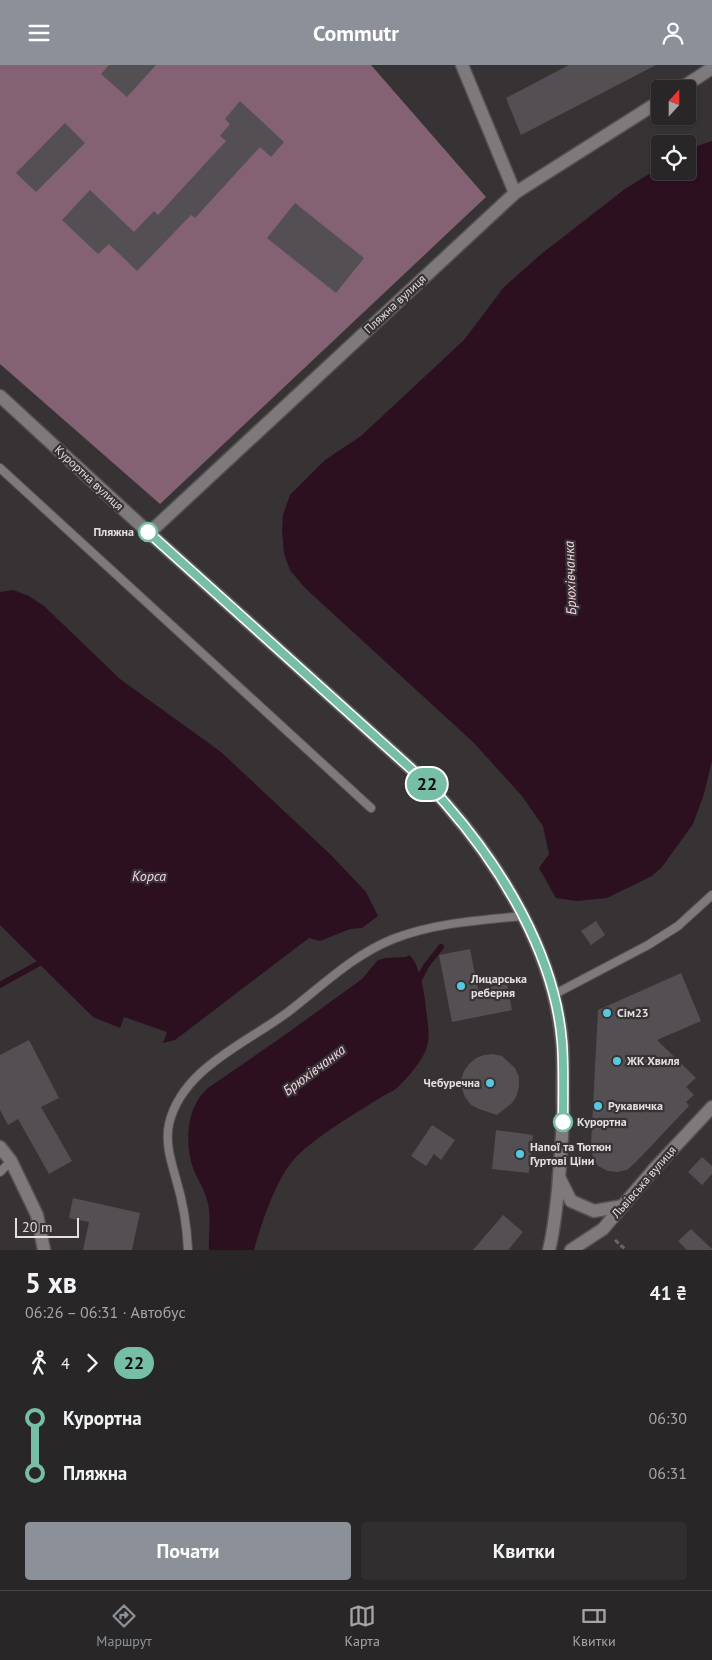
<!DOCTYPE html>
<html lang="uk">
<meta charset="utf-8">
<style>
body{margin:0;font-family:"PT Sans",sans-serif;background:#312e2f;color:#f1f3f6;height:100vh;display:flex;flex-direction:column;font-size:19px;white-space:nowrap}
*{box-sizing:border-box;margin:0}
p{font-size:16px;color:#a5a5a7}
.icon{flex:none;width:28px;height:28px;fill:none;stroke:currentColor;stroke-width:2;stroke-linecap:round;stroke-linejoin:round}
.map{position:relative;height:1185px;overflow:hidden}
.sheet{display:flex;flex-direction:column;background:#292627;flex:1}
.sheet>*{flex:none}
.badge{padding:0 10px;border-radius:16px;font-size:18px;line-height:32px}
.needle{width:32px;rotate:21deg}
.fabs{position:absolute;left:651px;top:15px;display:grid;gap:10px}
.fabs a{display:grid;place-items:center;width:45px;height:45px;border-radius:5px;background:#292627;box-shadow:0 1px 4px #0004,0 0 0 1px #454344;font-size:25px}
.scale{position:absolute;left:15px;bottom:12px;width:64px;box-sizing:border-box;padding-left:5px;border:2px solid #e2dfe0;border-top:0;font-size:14px;line-height:18px;white-space:nowrap;color:#e2dfe0;-webkit-text-stroke:4px #373234;paint-order:stroke}
.map>.badge{position:absolute;translate:-50% -50%;box-shadow:0 0 0 2px #fff}
.legs{display:flex;align-items:center;gap:8px;height:55px;padding:0 25px;font-size:16px}
.legs p{margin-inline-start:auto}
.headline{display:flex;align-items:center;justify-content:space-between;height:85px;padding:0 25px}
h1{font-size:28px;font-weight:600;line-height:38px}
.action{display:flex;gap:10px;margin-top:auto;padding:10px 25px}
.action a{flex:1;height:58px;border-radius:5px;background:#8c9099;color:#fff;font-size:20px;font-weight:600;line-height:58px;text-align:center}
.action a+a{background:#312e2f;color:#f1f3f6}
ul{padding:0 25px;list-style:none}
li{display:flex;align-items:center;gap:18px;height:55px;font-size:19px}
li i{display:grid;place-items:center;width:8px;height:100%;margin:0 6px;background:currentColor}
li i::after{content:'';width:12px;height:12px;margin:-6px;border:4px solid;border-radius:50%;background:#292627}
li p{margin-inline-start:auto}
li:first-child i{background:linear-gradient(#0000 50%,currentColor 0)}
li:last-child i{background:linear-gradient(currentColor 50%,#0000 0)}
header{display:flex;justify-content:space-between;align-items:center;height:65px;padding:0 25px;background:#8c9099;color:#fff;font-size:22px;font-weight:600}
.menu{display:flex;justify-content:space-around;align-items:center;height:70px;border-top:1px solid #454344;background:#292627;font-size:14px;color:#a5a5a7}
.menu a{display:grid;justify-items:center;gap:2px}
.menu .on{color:#8c9099}
.map>svg:first-child{display:block}
.forest{fill:#846173}
.water{fill:#2c1020}
.lines{fill:none;stroke-linecap:round;stroke-linejoin:round}
.stream{stroke:#2c1020;stroke-width:6}
.building{fill:#544f52}
.service-casing{stroke:#555153;stroke-width:10}
.minor-casing{stroke:#555153;stroke-width:15}
.tertiary-casing{stroke:#555153;stroke-width:15}
.secondary-casing{stroke:#555153;stroke-width:15}
.path{stroke:#6b6668;stroke-width:3;stroke-dasharray:5 2.5;stroke-linecap:butt}
.service{stroke:#7e797b;stroke-width:8}
.minor{stroke:#7e797b;stroke-width:12}
.tertiary{stroke:#7e797b;stroke-width:12}
.secondary{stroke:#7e797b;stroke-width:12}
.line-1-casing{stroke:#fff;stroke-width:11}
.line-1{stroke:#77bea7;stroke-width:8}
.stop-1-dot{fill:#fff;stroke:#77bea7;stroke-width:2.5}
.poi-dot{fill:#56c9e1;stroke:#373234;stroke-width:2}
.labels{text-anchor:middle;stroke-width:4.5;stroke-linejoin:round;paint-order:stroke}
.street-label{font-size:12px;fill:#e2dfe0;stroke:#373234}
.stop-label{font-size:12px;font-weight:bold;fill:#e2dfe0;stroke:#373234;text-anchor:end}
.poi-label{font-size:12px;font-weight:bold;fill:#e2dfe0;stroke:#373234;text-anchor:start}
.water-label{font-size:14px;font-style:italic;fill:#f8d2e5;stroke:#373234}
</style>
<header><svg class="icon" aria-label="menu" viewBox="0 0 24 24"><path d="M4 6h16M4 12h16M4 18h16"/></svg>Commutr<svg class="icon" aria-label="person" viewBox="0 0 24 24"><circle cx="12" cy="8" r="4"/><path d="M4 21q1-7 8-7t8 7"/></svg></header>
<div class="map">
<svg width="712" height="1185" viewBox="0 0 712 1185">
<rect width="100%" height="100%" fill="#373234"/>
<path class="forest" d="M 0,0 L 371,0 L 486,132 L 160,439 L 0,299 Z"/>
<path class="water" d="M 712,76 L 712,696 L 704,729 L 693,759 L 662,802 L 652,811 L 607,833 L 576,836 L 556,833 L 539,803 L 549,789 L 543,761 L 522,731 L 474,678 L 305,523 L 290,505 L 284,489 L 282,465 L 283,450 L 290,430 L 325,395 L 361,371 L 464,275 L 504,222 L 540,190 L 625,124 L 660,102 L 660,106 L 688,106 L 688,84 Z
M 13,525 L 29,531 L 44,541 L 120,614 L 221,687 L 330,789 L 366,827 L 378,851 L 362,863 L 350,864 L 320,876 L 309,873 L 175,975 L 163,978 L 167,967 L 124,952 L 120,963 L 93,952 L 0,860 L 0,527 Z
M 409,890 C 418,896 424,924 425,935 C 426,949 430,963 428,977 C 426,992 410,1010 399,1021 C 394,1026 386,1029 380,1033 C 354,1049 317,1071 296,1092 C 276,1113 262,1157 254,1185 L 209,1185 C 208,1168 212,1151 207,1135 C 204,1123 197,1114 193,1103 C 186,1083 186,1053 198,1035 C 200,1030 204,1027 208,1023 L 282,972 L 362,914 L 378,895 L 385,893 L 406,892 Z"/>
<g class="lines">
<path class="stream" d="M 0,920 L 45,895
M 416,920 L 426,901 L 441,882"/>
</g>
<path class="building" d="M 109,0 L 156,0 L 127,32 L 101,9 Z
M 569,0 L 656,0 L 521,70 L 506,33 Z
M 240,36 L 284,77 L 271,92 L 260,82 L 195,153 L 191,150 L 137,206 L 109,179 L 98,189 L 62,155 L 90,125 L 134,167 L 154,146 L 158,150 L 226,76 L 220,71 L 230,59 L 225,54 Z
M 65,58 L 85,78 L 36,127 L 16,108 Z
M 295,138 L 364,193 L 336,228 L 267,173 Z
M 596,856 L 605,870 L 591,880 L 581,866 Z
M 470,884 L 478,924 L 507,919 L 512,945 L 452,957 L 439,890 Z
M 681,908 L 701,956 L 657,975 L 696,1013 L 686,1022 L 694,1030 L 686,1037 L 689,1041 L 636,1097 L 627,1105 L 617,1107 L 608,1106 L 598,1101 L 593,1093 L 591,1080 L 598,945 Z
M 29,975 L 59,1033 L 41,1042 L 72,1096 L 49,1109 L 18,1054 L 8,1060 L 0,1045 L 0,990 Z
M 493,989 L 502,991 L 515,1003 L 519,1012 L 519,1021 L 517,1030 L 512,1038 L 497,1050 L 479,1044 L 471,1040 L 465,1032 L 462,1024 L 461,1015 L 464,1006 L 469,999 L 476,993 L 484,990 Z
M 432,1060 L 455,1075 L 441,1095 L 434,1089 L 426,1101 L 411,1091 Z
M 496,1065 L 533,1070 L 529,1108 L 492,1104 Z
M 702,1092 L 712,1101 L 712,1109 L 702,1120 L 688,1107 Z
M 73,1133 L 140,1148 L 132,1185 L 83,1185 L 89,1157 L 69,1153 Z
M 503,1150 L 523,1167 L 508,1185 L 473,1185 Z
M 691,1164 L 712,1184 L 712,1185 L 687,1185 L 678,1176 Z"/>
<g class="lines">
<g class="service-casing">
<path id="service" d="M 0,403 L 371,743
M 553,930 L 648,880 L 678,861 L 712,830
M 0,1107 L 11,1096
M 188,1185 C 187,1162 183,1137 176,1114 C 171,1096 165,1078 169,1059 C 182,1003 247,978 288,947 C 322,921 353,890 393,874 C 434,858 480,855 523,851"/>
</g>
<g class="minor-casing">
<path id="minor" d="M 462,0 L 515,128
M 680,24 L 712,3
M 149,468 L 515,128 L 660,36
M 0,1082 L 11,1096 L 37,1150 L 44,1185"/>
</g>
<g class="tertiary-casing">
<path id="tertiary" d="M 559,1112 L 571,1136 L 594,1146 L 623,1141
M 571,1185 L 603,1164 L 655,1103 L 712,1042"/>
</g>
<g class="secondary-casing">
<path id="secondary" d="M 0,331 L 148,467 L 408,701 C 421,713 434,725 446,739 C 503,804 554,889 562,977 C 564,998 562,1020 563,1042 C 563,1070 560,1097 558,1125 C 556,1145 554,1165 549,1185"/>
</g>
<path class="path" d="M 615,1175 L 626,1185"/>
<use href="#service" class="service"/>
<use href="#minor" class="minor"/>
<use href="#tertiary" class="tertiary"/>
<use href="#secondary" class="secondary"/>
</g>
<g class="lines">
<g class="line-1-casing">
<path id="line-1" d="M 148,467 L 408,701 C 421,713 434,725 446,739 C 502,803 555,890 562,977 C 564,1003 563,1031 563,1057"/>
</g>
<use href="#line-1" class="line-1"/>
</g>
<g class="stop-1-dot">
<circle cx="148" cy="467" r="9"/>
<circle cx="563" cy="1057" r="9"/>
</g>
<g class="poi-dot">
<circle cx="461" cy="921" r="5"/>
<circle cx="607" cy="948" r="5"/>
<circle cx="617" cy="996" r="5"/>
<circle cx="490" cy="1018" r="5"/>
<circle cx="598" cy="1041" r="5"/>
<circle cx="520" cy="1089" r="5"/>
</g>
<g class="labels">
<g class="street-label">
<text transform="translate(395 239) rotate(-43)" y="4">Пляжна вулиця</text>
<text transform="translate(89 413) rotate(43)" y="4">Курортна вулиця</text>
<text transform="translate(644 1117) rotate(-49)" y="4">Львівська вулиця</text>
</g>
<g class="stop-label">
<text x="134" y="471">Пляжна</text>
<text x="577" y="1061" text-anchor="start">Курортна</text>
</g>
<g class="poi-label">
<text x="471" y="918">Лицарська<tspan x="471" dy="14">реберня</tspan></text>
<text x="617" y="952">Сім23</text>
<text x="627" y="1000">ЖК Хвиля</text>
<text x="480" y="1022" text-anchor="end">Чебуречна</text>
<text x="608" y="1045">Рукавичка</text>
<text x="530" y="1086">Напої та Тютюн<tspan x="530" dy="14">Гуртові Ціни</tspan></text>
</g>
<g class="water-label">
<text transform="translate(570 513) rotate(-92)" y="5">Брюхівчанка</text>
<text x="149" y="816">Корса</text>
<text transform="translate(314 1005) rotate(-37)" y="5">Брюхівчанка</text>
</g>
</g>
</svg>
<div class="fabs">
<a><svg class="needle" viewBox="-14 -14 28 28"><path d="M0-13l5 13h-10z" fill="#e53935"/><path d="M0 13l5-13h-10z" fill="#a5a5a7"/></svg></a>
<a><svg class="icon" aria-label="locate" viewBox="0 0 24 24"><circle cx="12" cy="12" r="6"/><path d="M12 2v4M12 18v4M2 12h4M18 12h4"/></svg></a>
</div>
<div class="scale">20 m</div>
<b class="badge" style="left:427px;top:719px;background:#77bea7;color:#111">22</b>
</div>
<section class="sheet">
<div class="headline"><div><h1>5 хв</h1><p>06:26 – 06:31 · Автобус</p></div><b>41 ₴</b></div>
<div class="legs"><svg class="icon" aria-label="walk" viewBox="0 0 24 24"><circle cx="13" cy="4" r="2"/><path d="M13 8l-2 6 4 7M11 14l-3 7M7 12l3-4h3l4 4"/></svg>4<svg class="icon" aria-label="forward" viewBox="0 0 24 24"><path d="M9 5l7 7-7 7"/></svg><b class="badge" style="background:#77bea7;color:#111">22</b></div>
<ul>
<li><i style="color:#77bea7"></i><b>Курортна</b><p>06:30</p></li>
<li><i style="color:#77bea7"></i><b>Пляжна</b><p>06:31</p></li>
</ul>
<div class="action"><a>Почати</a><a>Квитки</a></div>
</section>
<nav class="menu">
<a class="on"><svg class="icon" aria-label="directions" viewBox="0 0 24 24"><path d="M12 3l9 9-9 9-9-9zM9 14v-3h6M13 9l2 2-2 2"/></svg>Маршрут</a>
<a><svg class="icon" aria-label="map" viewBox="0 0 24 24"><path d="M3 6l6-2 6 2 6-2v14l-6 2-6-2-6 2zM9 4v14M15 6v14"/></svg>Карта</a>
<a><svg class="icon" aria-label="tickets" viewBox="0 0 24 24"><path d="M3 7h18v10H3zM15 7v10"/></svg>Квитки</a>
</nav>
